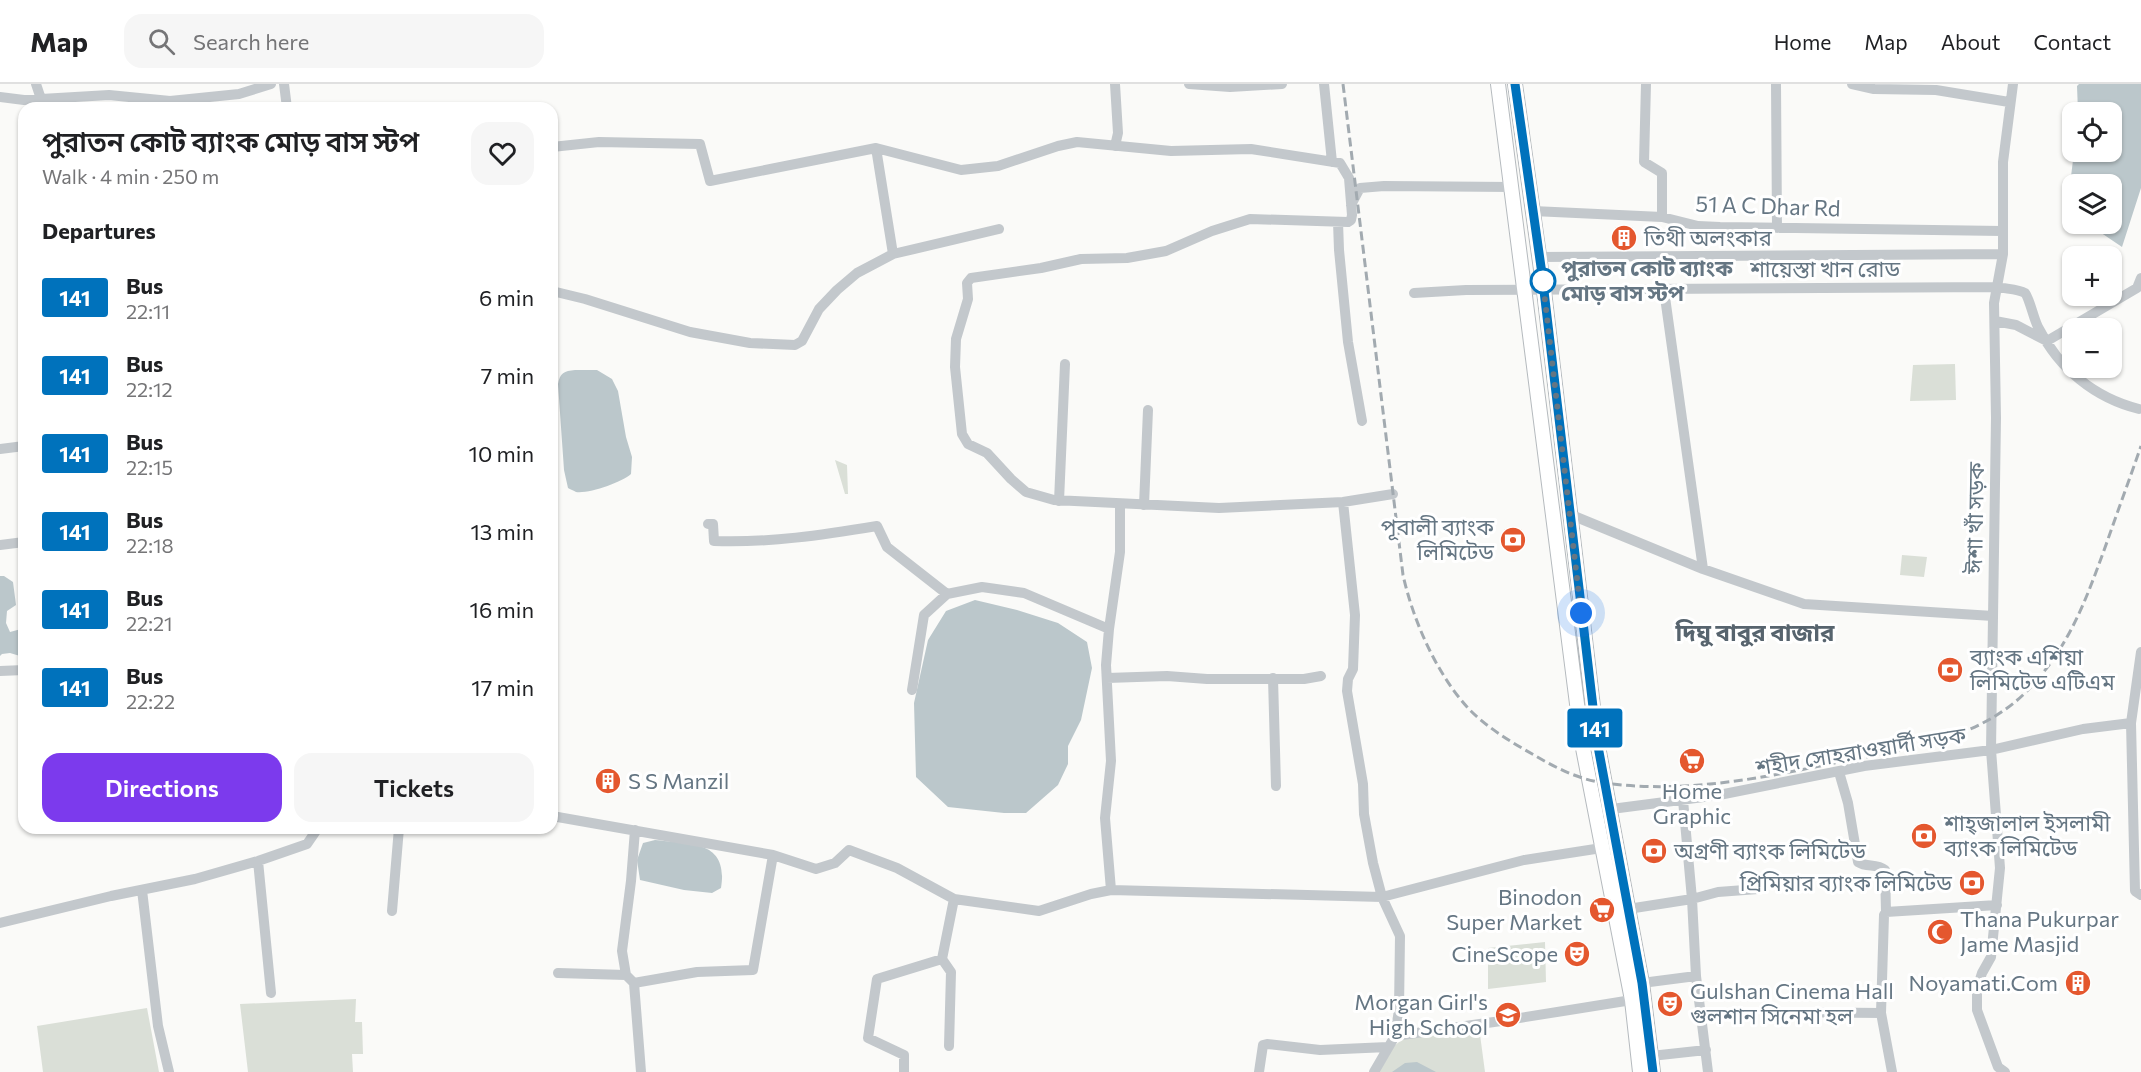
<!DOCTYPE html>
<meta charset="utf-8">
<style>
body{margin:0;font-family:Commissioner,"Noto Sans Bengali",sans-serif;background:#f6f6f6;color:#202124;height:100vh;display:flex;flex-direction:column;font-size:22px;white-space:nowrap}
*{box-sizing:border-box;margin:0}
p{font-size:20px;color:#757577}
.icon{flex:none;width:33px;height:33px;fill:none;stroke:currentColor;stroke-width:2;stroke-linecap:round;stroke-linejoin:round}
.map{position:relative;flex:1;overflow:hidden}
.drawer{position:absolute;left:18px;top:18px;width:540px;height:732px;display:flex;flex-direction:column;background:#fff;border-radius:18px;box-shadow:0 2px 4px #0004}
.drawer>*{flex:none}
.badge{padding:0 12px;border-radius:4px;font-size:21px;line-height:39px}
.fabs{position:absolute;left:2062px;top:18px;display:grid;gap:12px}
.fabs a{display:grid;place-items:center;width:60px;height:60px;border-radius:12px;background:#fff;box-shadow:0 2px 4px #0004;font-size:30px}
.you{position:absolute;width:30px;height:30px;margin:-15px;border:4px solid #fff;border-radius:50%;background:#1a73e8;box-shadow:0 0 0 9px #1a73e833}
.map>.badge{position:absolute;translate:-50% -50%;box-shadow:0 0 0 3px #fff}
h2{padding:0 24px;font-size:22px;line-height:54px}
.round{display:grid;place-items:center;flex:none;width:63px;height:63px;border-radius:18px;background:#f6f6f6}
.summary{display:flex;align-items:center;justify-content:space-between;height:102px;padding:0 24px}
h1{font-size:28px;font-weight:600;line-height:45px}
.primary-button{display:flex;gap:12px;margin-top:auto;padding:12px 24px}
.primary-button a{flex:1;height:69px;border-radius:18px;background:#7c3aed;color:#fff;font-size:24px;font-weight:600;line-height:69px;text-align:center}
.primary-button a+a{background:#f6f6f6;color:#202124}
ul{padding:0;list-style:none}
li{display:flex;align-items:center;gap:18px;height:78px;padding:0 24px}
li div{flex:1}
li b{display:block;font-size:22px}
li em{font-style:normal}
li .badge{min-width:66px;font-weight:700;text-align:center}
header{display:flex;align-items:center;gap:36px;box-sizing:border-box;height:84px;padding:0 30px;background:#fff;border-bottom:2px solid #e0e0e0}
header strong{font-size:28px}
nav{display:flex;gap:33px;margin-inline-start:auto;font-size:21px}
.search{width:420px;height:54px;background:#f6f6f6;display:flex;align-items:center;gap:15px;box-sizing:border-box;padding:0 21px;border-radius:18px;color:#757577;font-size:22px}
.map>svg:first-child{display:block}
.green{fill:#dadfd7}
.water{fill:#bbc7cb}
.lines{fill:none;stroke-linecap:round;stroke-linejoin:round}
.major-casing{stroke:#b5babe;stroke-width:16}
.minor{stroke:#c3c8cc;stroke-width:10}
.major{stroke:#fff;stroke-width:14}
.rail{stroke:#a2aab0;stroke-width:3;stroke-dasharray:9 4.5;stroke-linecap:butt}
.line-casing{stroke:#fff;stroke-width:14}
.line{stroke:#0072bc;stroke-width:9}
.walk{stroke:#657683;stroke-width:6;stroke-dasharray:0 10.8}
.stop-dot{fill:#fff;stroke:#0072bc;stroke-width:3}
.labels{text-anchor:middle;stroke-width:6;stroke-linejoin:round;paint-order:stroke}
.street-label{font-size:22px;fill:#657683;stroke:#fff}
.poi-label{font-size:22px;fill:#657683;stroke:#fff;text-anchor:start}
.stop-label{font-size:22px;font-weight:bold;fill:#657683;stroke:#fff;text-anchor:start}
.neighbourhood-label{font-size:24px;font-weight:bold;fill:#57646e;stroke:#fff}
</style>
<header>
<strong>Map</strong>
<div class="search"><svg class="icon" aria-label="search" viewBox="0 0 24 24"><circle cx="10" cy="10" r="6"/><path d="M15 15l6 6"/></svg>Search here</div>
<nav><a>Home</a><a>Map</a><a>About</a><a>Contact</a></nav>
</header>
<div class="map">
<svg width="2141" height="988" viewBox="0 0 2141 988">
<rect width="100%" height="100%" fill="#fafaf8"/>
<path class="green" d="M 1955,280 L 1956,316 L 1910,317 L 1913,281 Z
M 835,376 L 847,381 L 848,410 L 845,410 Z
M 1902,471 L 1927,473 L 1924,493 L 1900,491 Z
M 1545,858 L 1546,898 L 1488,905 L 1488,864 Z
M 356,915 L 355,938 L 362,938 L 363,970 L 352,970 L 353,988 L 248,988 L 240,920 Z
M 147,924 L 159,988 L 43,988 L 37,942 Z
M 1479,943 L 1485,988 L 1379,988 L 1394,962 L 1403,955 Z"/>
<path class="water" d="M 2079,0 L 2141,0 L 2141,104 L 2122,163 L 2088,140 L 2112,140 L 2112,100 L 2073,100 L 2073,129 L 2067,125 L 2074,68 L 2112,68 L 2112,28 L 2078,28 L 2077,2 Z
M 575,286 L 597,286 L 612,295 L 618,307 L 626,353 L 632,373 L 631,390 C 622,398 589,410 576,408 C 574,407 570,405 568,404 L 564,386 L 558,300 C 560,289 564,287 575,286 Z
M 0,492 L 4,492 L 13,498 L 16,521 L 7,527 L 6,539 L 10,548 L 21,545 L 23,560 L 20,572 L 10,569 L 2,570 L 0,572 Z
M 975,516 L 1017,526 L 1058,539 L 1087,558 L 1092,584 L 1081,636 L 1068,662 L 1068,680 L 1058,701 L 1026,729 L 1004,729 L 948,723 L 916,693 L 914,619 L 928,556 L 946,527 Z
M 655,756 C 690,760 729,756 721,804 L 712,809 L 684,806 L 640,796 L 637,776 L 643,759 Z
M 1417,978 L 1436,988 L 1392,988 L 1405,979 Z"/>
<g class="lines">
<g class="major-casing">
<path id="major" d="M 1498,0 L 1582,659 L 1632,916 L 1640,988
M 1515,0 L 1544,207 L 1597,657 L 1642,899 L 1653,988"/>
</g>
<path class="minor" d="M 36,0 L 41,15
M 284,0 L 287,24
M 1115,0 L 1118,49 L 1115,62
M 1189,0 L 1230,3 L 1282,0
M 1324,0 L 1332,78
M 1646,0 L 1644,78 L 1662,89 L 1662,133
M 1776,0 L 1777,144
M 1852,0 L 1874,5 L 1936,6 L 2009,18
M 0,13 L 24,16 L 109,11 L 170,17 L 239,10 L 271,0
M 552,63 L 599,58 L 700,60 L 710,97 L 876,64 L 961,86 L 998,82 L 1058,62 L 1077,58 L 1171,67 L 1251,65 L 1340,79 L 1349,94 L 1352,131 L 1351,136 L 1348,138 L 1250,135 L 1212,147 L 1166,167 L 1127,174 L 1081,175 L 1041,184 L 971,194 L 967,199 L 968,215 L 956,255 L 955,283 L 962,350 L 968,360 L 987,369 L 1011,395 L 1026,408 L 1054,416 L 1219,424 L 1343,418 L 1393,410
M 876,64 L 893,170 L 999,145
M 1351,121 L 1360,104 L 1384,102 L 1512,103
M 1533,127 L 1662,133 L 1698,142 L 1720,143 L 2002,147
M 1338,138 L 1339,166 L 1348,258 L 1362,337
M 1539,173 L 2003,170
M 1664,206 L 1703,485
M 552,207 L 585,215 L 690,248 L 750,259 L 795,261 L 802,257 L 819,225 L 837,206 L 857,189 L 893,170
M 1414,209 L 1466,206 L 1998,203 C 2006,205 2018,205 2025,209 C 2029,213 2034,236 2038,243 C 2059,285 2095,314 2139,325
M 1995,237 L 2016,241 L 2047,257 L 2137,204 L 2141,194
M 0,365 L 24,362
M 1059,417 L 1065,280
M 1343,418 L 1355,531 L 1353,585 L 1348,595 L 1347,607 L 1363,700 L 1364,730 L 1373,779 L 1382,813 L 1400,852 L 1399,926 L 1395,952 L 1374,988
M 1144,421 L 1148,326
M 1569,430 L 1703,485 L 1804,520 L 1993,532
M 708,440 L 713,440 L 714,457 C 769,459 823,451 877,442 L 887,463 L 947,510
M 0,461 L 24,458
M 2141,568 L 2131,639 L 2135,807 L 2141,811
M 0,587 L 24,586
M 1107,594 L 1167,592 L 1207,595 L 1304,595 L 1321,592
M 1273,594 L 1276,702
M 912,606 L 924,531 L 947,510 L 982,503 L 1024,509 L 1109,545
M 1839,688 L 1848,719 L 1858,778 C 1867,784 1876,779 1885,786 L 1886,828
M 1683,716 L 1692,815 L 1696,892 L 1708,988
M 1596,727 L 1719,711 L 1864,682 L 1991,666 L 2083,645 L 2131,639
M 552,732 L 773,771 L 816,785 L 835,779 L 849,766 L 897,784 L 954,815 L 1039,827 L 1091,810 L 1111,806 L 1382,813 L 1524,776 L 1608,763
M 635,746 L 631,797 L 622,867 L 626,891 L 634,899 L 641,988
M 258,777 L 271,909
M 142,806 L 158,942 L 169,988
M 1111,806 L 1105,734 L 1111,677 L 1106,581 L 1109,545 L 1120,468 L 1120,420
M 1628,825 L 1692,815 L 1718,808 L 1758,805
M 392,827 L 399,744
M 0,839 L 111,812 L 195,795 L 258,777 L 307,760 L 318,744
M 942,875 L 951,888 L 949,962
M 558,889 L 626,891
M 634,899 L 697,888 L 753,886 L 773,771
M 1642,899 L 1696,892
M 1774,928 L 1881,929
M 1395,952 L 1501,937 L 1638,915
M 1651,972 L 1706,966
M 904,988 L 904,971 L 868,954 L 877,895 L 942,875 L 954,815
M 1259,988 L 1263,961 L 1267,960 L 1320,966 L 1388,963
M 1892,988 L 1881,929 L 1884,831 L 1886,828 L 1997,821
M 2005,988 L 1998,983 L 1977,926 L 1977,905 L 1982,889 L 1991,873 L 2000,784 L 1991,666 L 1996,334 L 1994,219 L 2003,170 L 2003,78 L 2013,0"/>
<use href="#major" class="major"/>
<path class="rail" d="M 1343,0 L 1403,491 C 1413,536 1436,589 1468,624 C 1486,643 1511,658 1534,671 C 1556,684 1580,696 1605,699 C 1685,710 1762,694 1839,678 C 1902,666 1975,657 2024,610 C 2069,565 2086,516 2107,458 C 2118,426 2130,394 2141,362"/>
</g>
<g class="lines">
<g class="line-casing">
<path id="line" d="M 1515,0 L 1542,190 L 1597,657 L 1642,899 L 1653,988"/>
</g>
<use href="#line" class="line"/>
<path class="walk" d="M 1543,197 L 1542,190 L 1581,529"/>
</g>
<defs>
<g id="building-disc" transform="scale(1.35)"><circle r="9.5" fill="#e4572e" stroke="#fff"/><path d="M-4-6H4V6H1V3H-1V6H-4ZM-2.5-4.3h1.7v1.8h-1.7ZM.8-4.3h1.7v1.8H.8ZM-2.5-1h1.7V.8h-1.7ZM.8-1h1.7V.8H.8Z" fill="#fff"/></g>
<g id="bank-disc" transform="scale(1.35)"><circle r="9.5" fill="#e4572e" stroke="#fff"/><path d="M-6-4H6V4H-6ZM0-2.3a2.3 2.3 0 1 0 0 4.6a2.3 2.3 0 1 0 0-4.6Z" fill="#fff"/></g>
<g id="supermarket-disc" transform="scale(1.35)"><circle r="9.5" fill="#e4572e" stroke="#fff"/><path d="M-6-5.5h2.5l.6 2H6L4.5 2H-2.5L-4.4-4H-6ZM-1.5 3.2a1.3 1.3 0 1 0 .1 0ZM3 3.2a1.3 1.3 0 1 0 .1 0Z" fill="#fff"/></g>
<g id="mosque-disc" transform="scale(1.35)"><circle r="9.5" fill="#e4572e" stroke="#fff"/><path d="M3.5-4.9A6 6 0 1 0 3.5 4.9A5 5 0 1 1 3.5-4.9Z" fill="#fff"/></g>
<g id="theatre-disc" transform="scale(1.35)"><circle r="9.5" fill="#e4572e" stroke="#fff"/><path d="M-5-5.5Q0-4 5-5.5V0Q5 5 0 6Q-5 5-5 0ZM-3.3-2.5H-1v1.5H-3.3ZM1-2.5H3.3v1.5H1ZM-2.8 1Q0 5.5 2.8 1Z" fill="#fff"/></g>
<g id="school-disc" transform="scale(1.35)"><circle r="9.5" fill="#e4572e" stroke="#fff"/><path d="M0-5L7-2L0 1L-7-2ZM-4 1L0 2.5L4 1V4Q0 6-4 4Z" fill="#fff"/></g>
</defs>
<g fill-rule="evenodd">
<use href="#building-disc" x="1624" y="154"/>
<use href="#bank-disc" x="1513" y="456"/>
<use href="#bank-disc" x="1950" y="586"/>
<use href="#supermarket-disc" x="1692" y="677"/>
<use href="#building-disc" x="608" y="697"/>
<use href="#bank-disc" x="1924" y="752"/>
<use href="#bank-disc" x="1654" y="767"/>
<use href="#bank-disc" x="1972" y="799"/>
<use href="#supermarket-disc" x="1602" y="826"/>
<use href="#mosque-disc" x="1940" y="848"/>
<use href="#theatre-disc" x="1577" y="870"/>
<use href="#building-disc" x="2078" y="899"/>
<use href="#theatre-disc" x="1670" y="920"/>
<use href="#school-disc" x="1508" y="931"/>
</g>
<circle class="stop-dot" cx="1543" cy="197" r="12"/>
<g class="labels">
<g class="street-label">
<text transform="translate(1768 122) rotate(2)" y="8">51 A C Dhar Rd</text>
<text x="1825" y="193">শায়েস্তা খান রোড</text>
<text transform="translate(1975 434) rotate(-89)" y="8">ঈশা খাঁ সড়ক</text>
<text transform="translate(1861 667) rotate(-9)" y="8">শহীদ সোহরাওয়ার্দী সড়ক</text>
</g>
<g class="poi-label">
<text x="1644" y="162">তিথী অলংকার</text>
<text x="1494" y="451" text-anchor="end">পূবালী ব্যাংক<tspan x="1494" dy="25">লিমিটেড</tspan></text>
<text x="1970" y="581">ব্যাংক এশিয়া<tspan x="1970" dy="25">লিমিটেড এটিএম</tspan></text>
<text x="628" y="705">S S Manzil</text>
<text x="1692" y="715" text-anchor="middle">Home<tspan x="1692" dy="25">Graphic</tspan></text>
<text x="1944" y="747">শাহ্জালাল ইসলামী<tspan x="1944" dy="25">ব্যাংক লিমিটেড</tspan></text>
<text x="1674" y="775">অগ্রণী ব্যাংক লিমিটেড</text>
<text x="1952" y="807" text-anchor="end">প্রিমিয়ার ব্যাংক লিমিটেড</text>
<text x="1582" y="821" text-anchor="end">Binodon<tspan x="1582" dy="25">Super Market</tspan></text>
<text x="1960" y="843">Thana Pukurpar<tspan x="1960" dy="25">Jame Masjid</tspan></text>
<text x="1558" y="878" text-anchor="end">CineScope</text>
<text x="2058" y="907" text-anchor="end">Noyamati.Com</text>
<text x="1690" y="915">Gulshan Cinema Hall<tspan x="1690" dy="25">গুলশান সিনেমা হল</tspan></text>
<text x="1488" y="926" text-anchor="end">Morgan Girl's<tspan x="1488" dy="25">High School</tspan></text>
</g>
<g class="stop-label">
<text x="1561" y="192">পুরাতন কোট ব্যাংক<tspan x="1561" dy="25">মোড় বাস স্টপ</tspan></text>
</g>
<g class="neighbourhood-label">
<text x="1755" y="557">দিঘু বাবুর বাজার</text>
</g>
</g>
</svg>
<div class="fabs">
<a><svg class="icon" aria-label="locate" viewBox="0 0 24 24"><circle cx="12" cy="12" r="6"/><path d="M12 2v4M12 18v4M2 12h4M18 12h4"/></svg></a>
<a><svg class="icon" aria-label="layers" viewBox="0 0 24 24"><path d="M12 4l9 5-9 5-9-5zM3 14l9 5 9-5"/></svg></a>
<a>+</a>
<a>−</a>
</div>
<div class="you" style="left:1581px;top:529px"></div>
<b class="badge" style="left:1595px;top:644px;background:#0072bc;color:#fff">141</b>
<section class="drawer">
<div class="summary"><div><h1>পুরাতন কোট ব্যাংক মোড় বাস স্টপ</h1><p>Walk · 4 min · 250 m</p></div><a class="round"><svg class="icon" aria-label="heart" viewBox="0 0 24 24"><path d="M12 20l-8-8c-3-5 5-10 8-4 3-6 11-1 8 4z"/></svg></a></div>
<h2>Departures</h2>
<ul>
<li><span class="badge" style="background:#0072bc;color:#fff">141</span><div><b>Bus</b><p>22:11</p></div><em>6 min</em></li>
<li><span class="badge" style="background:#0072bc;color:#fff">141</span><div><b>Bus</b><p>22:12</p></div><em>7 min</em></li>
<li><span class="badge" style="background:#0072bc;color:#fff">141</span><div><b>Bus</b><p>22:15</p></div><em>10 min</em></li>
<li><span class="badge" style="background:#0072bc;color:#fff">141</span><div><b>Bus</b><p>22:18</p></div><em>13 min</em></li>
<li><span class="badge" style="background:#0072bc;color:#fff">141</span><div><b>Bus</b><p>22:21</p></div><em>16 min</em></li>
<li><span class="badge" style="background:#0072bc;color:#fff">141</span><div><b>Bus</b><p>22:22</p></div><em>17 min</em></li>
</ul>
<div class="primary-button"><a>Directions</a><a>Tickets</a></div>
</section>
</div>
